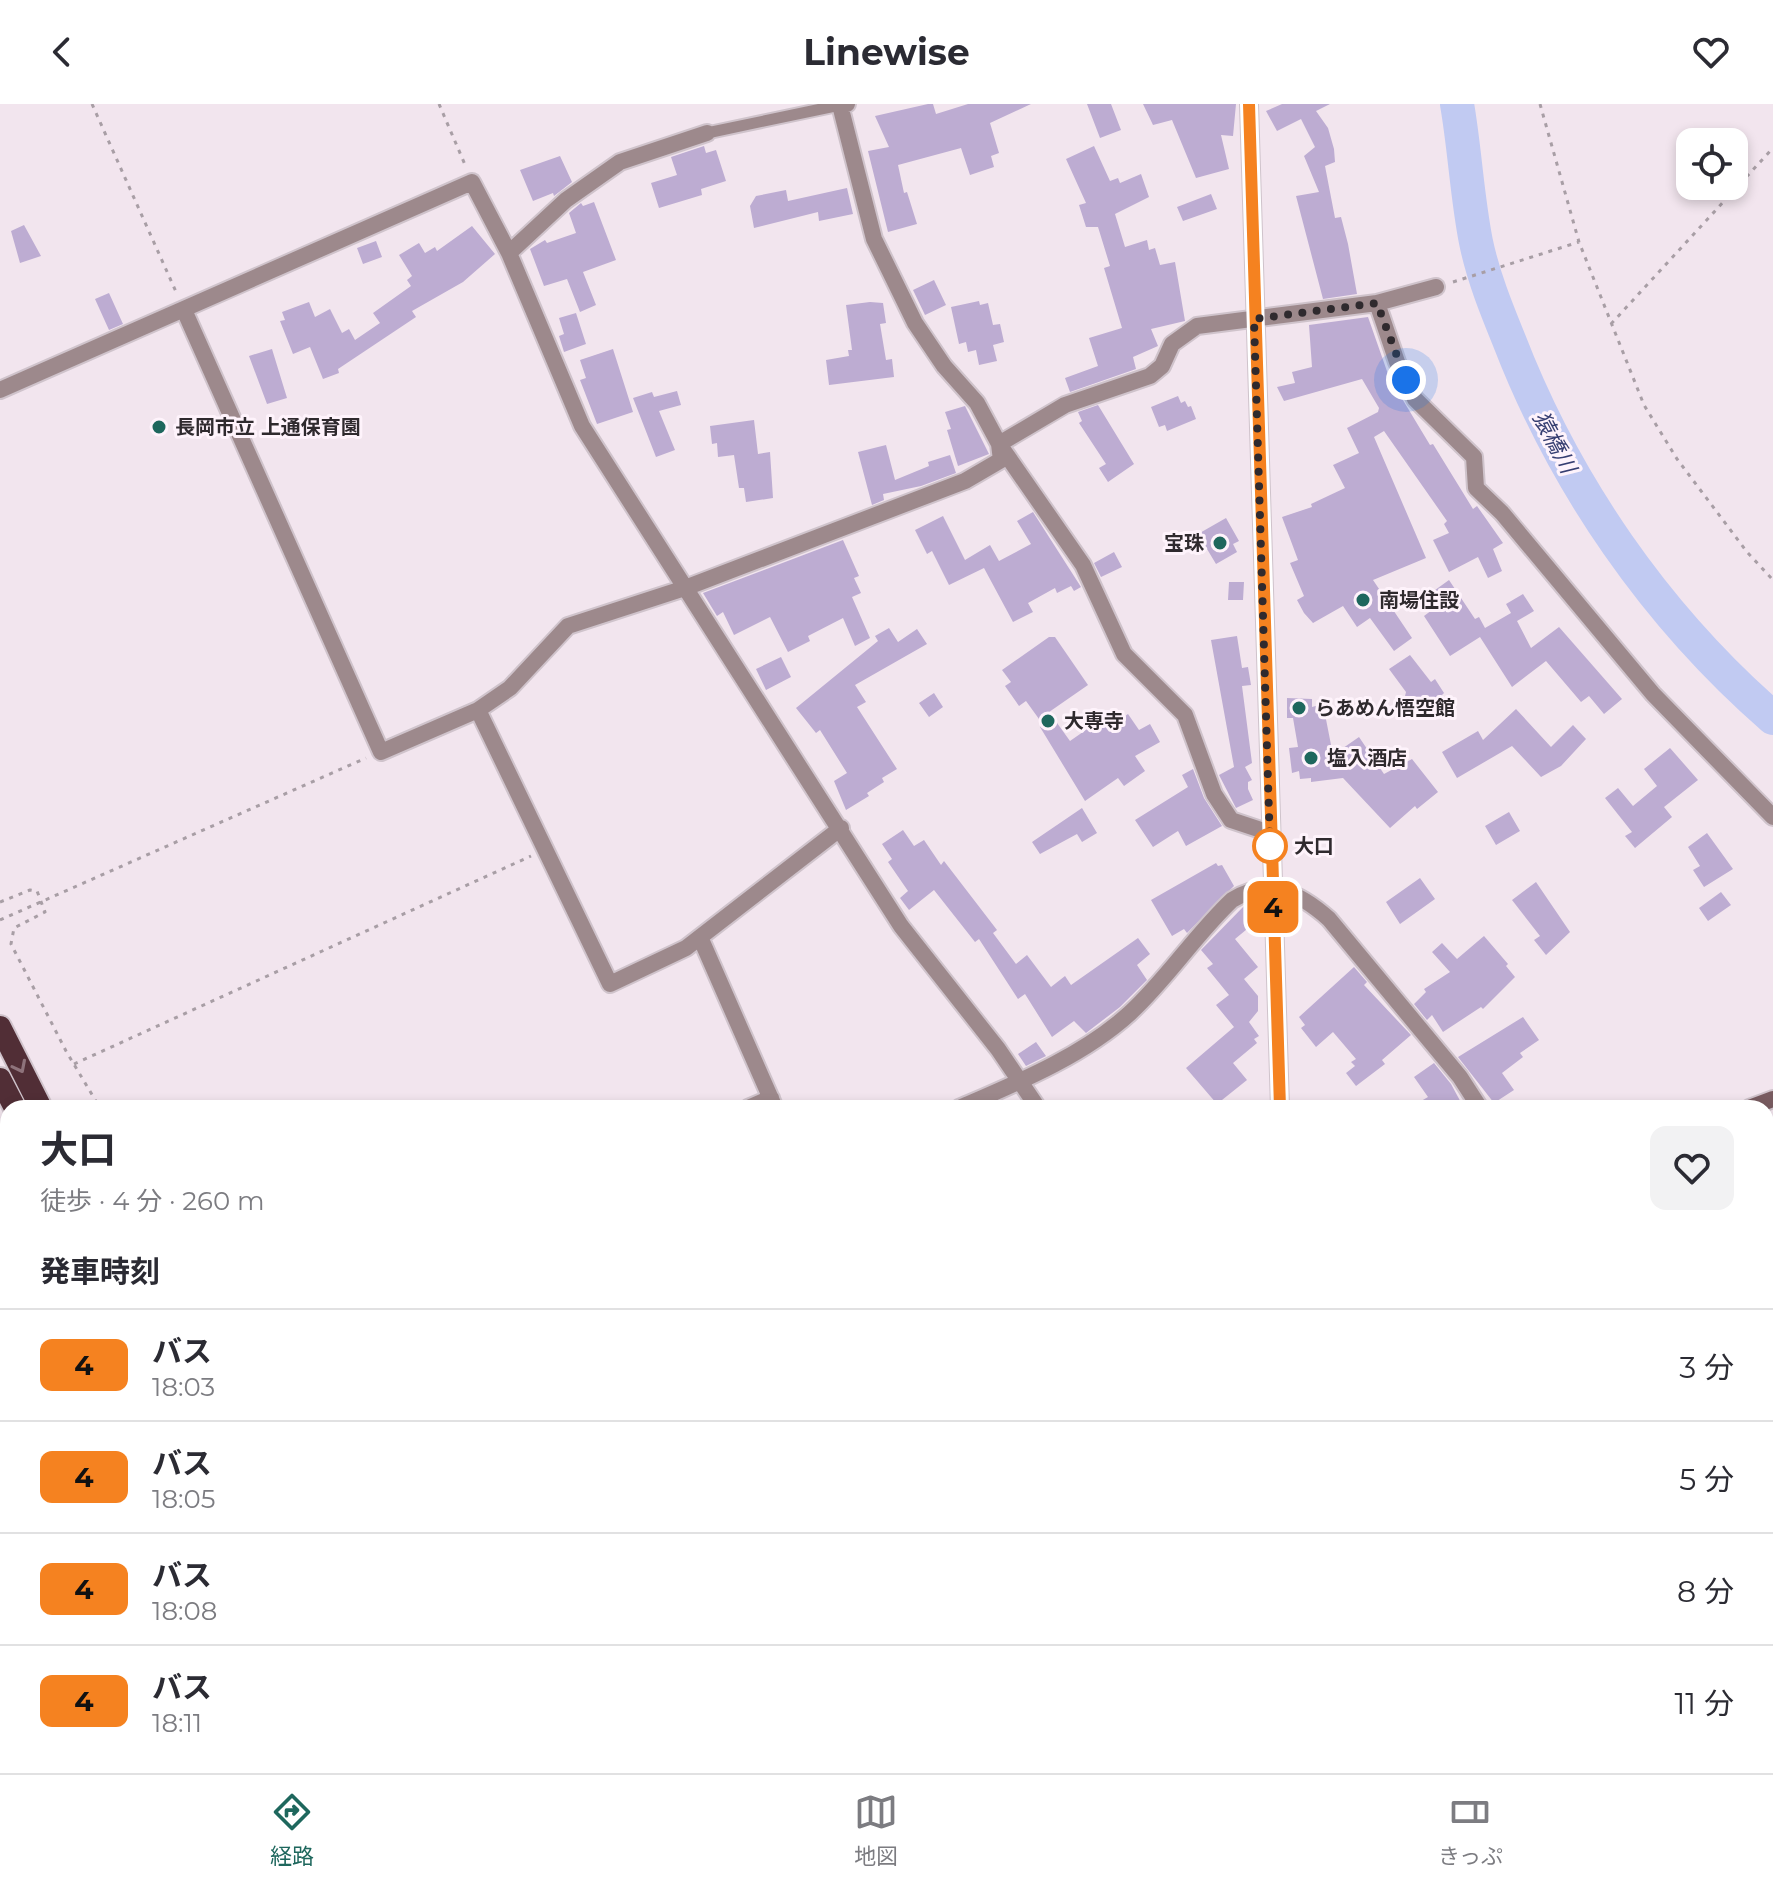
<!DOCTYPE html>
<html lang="ja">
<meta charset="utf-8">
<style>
body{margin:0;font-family:Montserrat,"Noto Sans JP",sans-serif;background:#f2f2f3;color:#2b2b33;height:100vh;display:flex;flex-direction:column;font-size:30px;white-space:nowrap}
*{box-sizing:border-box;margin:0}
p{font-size:26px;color:#7c7c81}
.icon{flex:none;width:44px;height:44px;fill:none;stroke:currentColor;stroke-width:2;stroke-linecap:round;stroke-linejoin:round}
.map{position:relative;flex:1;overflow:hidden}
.panel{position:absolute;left:0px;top:996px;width:1774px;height:674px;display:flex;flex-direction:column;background:#fff;border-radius:24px 24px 0 0;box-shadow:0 4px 12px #0003}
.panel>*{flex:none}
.badge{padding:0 16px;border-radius:12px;font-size:28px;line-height:52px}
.buttons{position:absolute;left:1676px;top:24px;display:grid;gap:16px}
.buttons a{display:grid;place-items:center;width:72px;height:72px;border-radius:16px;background:#fff;box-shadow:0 4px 12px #0003;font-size:40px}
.you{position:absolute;width:40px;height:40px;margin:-20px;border:6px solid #fff;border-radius:50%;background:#1a73e8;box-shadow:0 0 0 12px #1a73e833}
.map>.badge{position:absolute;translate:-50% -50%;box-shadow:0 0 0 4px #fff}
h2{padding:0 40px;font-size:30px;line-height:72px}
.round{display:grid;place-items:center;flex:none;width:84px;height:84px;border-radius:16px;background:#f2f2f3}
.headline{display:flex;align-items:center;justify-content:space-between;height:136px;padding:0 40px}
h1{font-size:38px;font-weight:700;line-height:60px}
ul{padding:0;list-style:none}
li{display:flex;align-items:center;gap:24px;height:112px;padding:0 40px;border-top:2px solid #e1e1e2}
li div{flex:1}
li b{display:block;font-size:30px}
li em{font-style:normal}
li .badge{min-width:88px;font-weight:700;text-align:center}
header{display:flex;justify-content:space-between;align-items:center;height:104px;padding:0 40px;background:#fff;font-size:36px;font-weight:700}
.tab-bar{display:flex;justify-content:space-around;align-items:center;height:112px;border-top:2px solid #e1e1e2;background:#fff;font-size:22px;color:#7c7c81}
.tab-bar a{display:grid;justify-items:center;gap:4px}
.tab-bar .selected{color:#1e675d}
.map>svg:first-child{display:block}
.pitch{fill:#e1b4a7}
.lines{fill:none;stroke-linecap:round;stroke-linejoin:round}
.river{stroke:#c1caf2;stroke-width:34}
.building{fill:#bdacd2}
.service-casing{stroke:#cfc3cb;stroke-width:15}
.minor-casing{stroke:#cfc3cb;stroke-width:20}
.secondary-casing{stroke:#cfc3cb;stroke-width:20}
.trunk-casing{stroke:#cfc3cb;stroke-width:26}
.path{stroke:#a89ea5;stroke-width:3;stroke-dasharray:4 6;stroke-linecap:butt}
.service{stroke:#9d898c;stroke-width:11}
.minor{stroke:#9d898c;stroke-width:16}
.secondary{stroke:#785b60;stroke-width:16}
.trunk{stroke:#512e36;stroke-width:22}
.oneway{stroke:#8e737b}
.line-casing{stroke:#fff;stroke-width:18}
.line{stroke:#f58220;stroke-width:12}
.walk{stroke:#2f2a2e;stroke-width:8;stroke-dasharray:0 14.4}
.poi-dot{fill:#1e675d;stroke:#fef3fb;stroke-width:3}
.stop-dot{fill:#fff;stroke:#f58220;stroke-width:4}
.labels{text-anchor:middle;stroke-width:6;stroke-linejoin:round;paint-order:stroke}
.poi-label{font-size:20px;font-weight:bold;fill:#2f2a2e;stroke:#fef3fb;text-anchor:start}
.stop-label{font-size:20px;font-weight:bold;fill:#2f2a2e;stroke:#fef3fb;text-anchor:start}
.water-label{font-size:22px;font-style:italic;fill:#363e71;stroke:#fef3fb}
</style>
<header><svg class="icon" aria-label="back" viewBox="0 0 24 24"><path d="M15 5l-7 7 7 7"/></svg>Linewise<svg class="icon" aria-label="heart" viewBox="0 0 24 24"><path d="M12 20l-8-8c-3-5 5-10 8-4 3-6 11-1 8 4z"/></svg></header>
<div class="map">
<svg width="1773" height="1669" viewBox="0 0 1773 1669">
<rect width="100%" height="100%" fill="#f2e5ee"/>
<path class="pitch" d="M 703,1662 L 817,1662 C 787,1669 735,1669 703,1662 Z"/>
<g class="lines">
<path class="river" d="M 1457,0 C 1465,46 1467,93 1476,138 C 1483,172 1496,204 1509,236 C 1565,381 1656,512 1773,614"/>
</g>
<path class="building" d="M 928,0 L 933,0 L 936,10 L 968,0 L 1031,0 L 990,19 L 999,49 L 991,52 L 994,63 L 970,71 L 961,44 L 898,61 L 904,89 L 907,88 L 917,120 L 888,128 L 868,47 L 889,43 L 875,12 Z
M 1087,0 L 1111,0 L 1121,26 L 1100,34 Z
M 1143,0 L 1236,0 L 1233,32 L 1221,31 L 1229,65 L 1196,74 L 1172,16 L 1153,21 Z
M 1282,0 L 1330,0 L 1316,7 L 1328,24 L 1334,45 L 1335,58 L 1325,62 L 1335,114 L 1341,113 L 1348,140 L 1357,190 L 1323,195 L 1296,92 L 1319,88 L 1304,52 L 1315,43 L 1301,15 L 1277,27 L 1266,7 Z
M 704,42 L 706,49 L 716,46 L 726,77 L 701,85 L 702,91 L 659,104 L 651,79 L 677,71 L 671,53 Z
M 1094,42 L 1110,77 L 1118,74 L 1120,79 L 1141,70 L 1149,93 L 1115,110 L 1125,143 L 1147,136 L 1149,146 L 1155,144 L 1160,161 L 1175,158 L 1185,217 L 1151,225 L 1158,242 L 1133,253 L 1136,265 L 1070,288 L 1065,274 L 1098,262 L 1089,234 L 1122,224 L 1104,164 L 1110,162 L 1098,123 L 1086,123 L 1079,101 L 1086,99 L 1066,55 Z
M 560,52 L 572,78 L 554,92 L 553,89 L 533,97 L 520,66 Z
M 847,84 L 853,110 L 819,117 L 818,108 L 754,124 L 750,102 L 756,92 L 786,86 L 788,97 Z
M 1211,90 L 1217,105 L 1183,117 L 1177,103 Z
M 594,98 L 616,156 L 583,168 L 596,201 L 580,208 L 567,175 L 544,182 L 530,145 L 545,136 L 547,139 L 576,129 L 569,109 L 581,99 L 583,102 Z
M 24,121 L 41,152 L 20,159 L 11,127 Z
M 472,122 L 495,150 L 463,178 L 412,207 L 416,213 L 338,265 L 339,269 L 323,275 L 310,243 L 293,250 L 280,217 L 285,216 L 282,208 L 309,198 L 315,213 L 330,205 L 342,229 L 349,225 L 355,236 L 380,219 L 373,209 L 411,182 L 407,176 L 412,172 L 399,151 L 419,139 L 425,149 L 435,143 L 437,147 Z
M 376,137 L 382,153 L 363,160 L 357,144 Z
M 934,176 L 946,201 L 925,211 L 913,186 Z
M 109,189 L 123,220 L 109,226 L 95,195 Z
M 979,197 L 980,201 L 988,199 L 993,221 L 1000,220 L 1004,238 L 993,241 L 997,257 L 979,261 L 976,246 L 968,248 L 966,238 L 959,240 L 951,203 Z
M 870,198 L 883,199 L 886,219 L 880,220 L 886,256 L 892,255 L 894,273 L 829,281 L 826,256 L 849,252 L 848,246 L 852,246 L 846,201 Z
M 576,209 L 586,240 L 564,248 L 559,232 L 564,230 L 559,214 Z
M 1368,213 L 1389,273 L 1430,341 L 1433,340 L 1473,405 L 1477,402 L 1503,439 L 1493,445 L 1502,467 L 1488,474 L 1478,453 L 1449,468 L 1433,436 L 1449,429 L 1444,420 L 1447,417 L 1384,327 L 1374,333 L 1426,454 L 1373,476 L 1412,534 L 1394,547 L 1370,514 L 1357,523 L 1343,502 L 1313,519 L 1304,509 L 1297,496 L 1304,492 L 1290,459 L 1298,456 L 1282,413 L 1312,403 L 1311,400 L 1345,384 L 1333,361 L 1359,349 L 1347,324 L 1378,308 L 1379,304 L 1362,275 L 1284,297 L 1277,283 L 1295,279 L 1292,268 L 1312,263 L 1309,221 Z
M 272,245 L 287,294 L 267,300 L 249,252 Z
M 613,245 L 633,308 L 597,320 L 580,276 L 586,274 L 580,256 Z
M 677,287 L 681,301 L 659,307 L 675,346 L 656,353 L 633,294 L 652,288 L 654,293 Z
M 1178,292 L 1181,299 L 1185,297 L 1188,303 L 1191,302 L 1196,315 L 1167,327 L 1165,321 L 1159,323 L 1151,303 Z
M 1098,301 L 1134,360 L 1108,378 L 1099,364 L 1106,360 L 1079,319 L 1082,317 L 1078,308 Z
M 965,302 L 989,350 L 958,362 L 947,326 L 951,325 L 945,308 Z
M 754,316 L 758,350 L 770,348 L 773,394 L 746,398 L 744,384 L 739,384 L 734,351 L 718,353 L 717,339 L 712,340 L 710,322 Z
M 886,341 L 895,376 L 929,362 L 928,358 L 950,351 L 956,369 L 921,382 L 883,390 L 884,396 L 872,401 L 858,348 Z
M 1033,408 L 1081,483 L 1074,487 L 1071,482 L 1057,489 L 1055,484 L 1028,499 L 1033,508 L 1013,518 L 984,464 L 949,481 L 932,447 L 927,450 L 915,426 L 943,412 L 965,456 L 990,441 L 999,457 L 1031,440 L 1017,417 Z
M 1226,414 L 1239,437 L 1233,440 L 1237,448 L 1216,460 L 1198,430 Z
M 843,436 L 859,472 L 854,474 L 861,489 L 852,493 L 870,534 L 855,542 L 843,514 L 808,532 L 810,537 L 788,548 L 770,513 L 734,531 L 723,508 L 717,512 L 703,489 Z
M 1114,448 L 1122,463 L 1101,473 L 1094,459 Z
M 1449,476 L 1475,515 L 1479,513 L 1485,524 L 1511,509 L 1506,500 L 1523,490 L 1534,507 L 1517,517 L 1531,544 L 1559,523 L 1622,595 L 1604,610 L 1589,592 L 1581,598 L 1546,557 L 1512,583 L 1480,533 L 1450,552 L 1424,512 L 1432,506 L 1424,494 Z
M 1229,478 L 1244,478 L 1243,496 L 1228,496 Z
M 889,524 L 898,538 L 917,525 L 927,540 L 855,581 L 866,598 L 857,603 L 897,665 L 882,674 L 884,678 L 867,689 L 869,692 L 846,706 L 834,677 L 847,669 L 820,626 L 816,629 L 796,604 L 878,537 L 875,532 Z
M 1237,532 L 1242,564 L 1248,563 L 1251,581 L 1242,582 L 1252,659 L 1245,663 L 1252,676 L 1248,678 L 1248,685 L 1253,696 L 1236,704 L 1219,671 L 1234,663 L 1211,536 Z
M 1049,533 L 1055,533 L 1088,581 L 1039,615 L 1026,597 L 1019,602 L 1005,582 L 1011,578 L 1002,566 Z
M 1410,551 L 1431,578 L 1435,575 L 1444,589 L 1442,591 L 1444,595 L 1416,614 L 1404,596 L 1406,588 L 1389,565 Z
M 781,553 L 791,573 L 766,586 L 756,565 Z
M 934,589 L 943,603 L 929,613 L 919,599 Z
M 1287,594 L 1312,595 L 1312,603 L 1323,600 L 1333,651 L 1359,633 L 1384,670 L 1412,655 L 1438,688 L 1417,705 L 1415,702 L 1390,724 L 1343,674 L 1311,678 L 1311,674 L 1300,675 L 1299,667 L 1292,669 L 1289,644 L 1298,643 L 1293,614 L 1287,614 Z
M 1516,605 L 1551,643 L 1573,621 L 1586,635 L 1561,662 L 1541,673 L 1512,642 L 1457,674 L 1442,648 L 1478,627 L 1483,636 Z
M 1128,610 L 1139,626 L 1150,620 L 1160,638 L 1135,652 L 1145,667 L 1124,682 L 1118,674 L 1085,697 L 1040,623 L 1052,612 L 1070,637 L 1103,614 L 1109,623 Z
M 1670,644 L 1698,676 L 1664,703 L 1672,713 L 1635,744 L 1625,732 L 1632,728 L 1605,694 L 1618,684 L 1633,702 L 1657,682 L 1644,665 Z
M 1193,665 L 1204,694 L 1222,722 L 1186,742 L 1178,727 L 1153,743 L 1135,716 L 1188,683 L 1182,671 Z
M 1082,704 L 1097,729 L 1082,738 L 1077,730 L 1040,750 L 1032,738 Z
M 1509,708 L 1520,727 L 1496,741 L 1485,722 Z
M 903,726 L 914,742 L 924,736 L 941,761 L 944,757 L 997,826 L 993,829 L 1016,860 L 1027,851 L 1051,883 L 1065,872 L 1071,881 L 1138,834 L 1150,850 L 1137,861 L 1147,876 L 1120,903 L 1086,929 L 1074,917 L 1052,933 L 1025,890 L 1018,895 L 979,835 L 975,838 L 934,786 L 909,806 L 900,794 L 908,787 L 888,758 L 892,755 L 882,740 Z
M 1707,729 L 1733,765 L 1704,783 L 1693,766 L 1700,762 L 1688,743 Z
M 1216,759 L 1218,762 L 1222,761 L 1234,782 L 1187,829 L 1184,825 L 1172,832 L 1151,796 Z
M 1420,774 L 1435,795 L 1400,820 L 1386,798 Z
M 1536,778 L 1570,828 L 1546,851 L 1534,836 L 1540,832 L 1512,796 Z
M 1721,788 L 1731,801 L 1708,817 L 1699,804 Z
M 1245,801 L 1258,816 L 1235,835 L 1258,863 L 1244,875 L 1258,892 L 1258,907 L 1249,918 L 1259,932 L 1254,935 L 1257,939 L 1233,959 L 1247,976 L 1217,1000 L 1186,964 L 1234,923 L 1216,901 L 1229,891 L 1207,864 L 1213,860 L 1201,846 Z
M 1484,832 L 1508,860 L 1506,862 L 1515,873 L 1483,905 L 1481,903 L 1443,928 L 1432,911 L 1427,916 L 1414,900 L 1426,888 L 1424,885 L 1450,868 L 1432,848 L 1442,839 L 1457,855 Z
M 1354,863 L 1367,878 L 1364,881 L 1411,931 L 1382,956 L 1385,960 L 1356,982 L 1346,969 L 1355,962 L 1351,958 L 1356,955 L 1333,928 L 1316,943 L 1301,924 L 1305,921 L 1299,913 Z
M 1523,913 L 1539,936 L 1520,949 L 1523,953 L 1502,969 L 1514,986 L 1494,999 L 1458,953 Z
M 1036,938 L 1046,952 L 1026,962 L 1018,950 Z
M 1434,959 L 1451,980 L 1464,1004 L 1409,1004 L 1428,993 L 1414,973 Z"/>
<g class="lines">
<g class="service-casing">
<path id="service" d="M 707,29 L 840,1"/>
</g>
<g class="minor-casing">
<path id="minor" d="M 847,0 L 840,1 L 874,135 L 915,219 L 944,262 L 977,299 L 999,340 L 1083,461 L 1124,550 L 1185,611 L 1214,690 L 1231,716 L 1270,729
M 509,149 L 566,96 L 620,58 L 707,29
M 1377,199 L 1397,258 L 1415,295 L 1474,353 L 1476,384 L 1502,409 L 1653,590 L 1773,713
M 184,206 L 381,648 L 478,606 L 510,584 L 568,522 L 685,484 L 965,377 L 1001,356 L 999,340
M 0,286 L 472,78 L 509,149 L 582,322 L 901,822 L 998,945 L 1038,1004
M 999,340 L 1065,301 L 1150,272 L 1162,262 L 1172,240 L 1197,222 L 1377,199 L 1436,183
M 478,606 L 610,880 L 686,844 L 841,724
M 700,833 L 775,1004
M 748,1004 L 771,994
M 959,1004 C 1017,979 1083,952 1130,909 C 1167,875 1195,831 1232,796 C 1268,773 1300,789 1329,815 L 1460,973 L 1480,1004
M 0,1338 L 8,1335
M 0,1375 L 8,1392
M 0,1571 L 8,1567
M 164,1662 L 169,1669
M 1104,1669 L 1115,1662
M 1413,1669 L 1427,1662"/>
</g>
<g class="secondary-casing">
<path id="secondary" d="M 1249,0 L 1280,1004
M 1749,1004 L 1773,995
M 1298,1662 L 1298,1669"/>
</g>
<g class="trunk-casing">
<path id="trunk" d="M 0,923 L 41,1004
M 0,975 L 15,1004
M 373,1662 L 377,1669
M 401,1662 L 405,1669"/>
</g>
<path class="path" d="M 92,0 L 177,190
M 439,0 L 466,63
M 1540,0 L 1579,138 L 1644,301 L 1677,355 L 1747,448 L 1773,476
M 1453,178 L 1579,138
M 1611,220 L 1773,44
M 0,798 L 30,786 L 37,787 L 45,808 L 14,824 L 11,840 L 66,947 L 100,1004
M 0,816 L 366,654
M 74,960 L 531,752
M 1766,1130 L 1773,1138
M 0,1204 L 8,1221
M 1766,1337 L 1773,1331
M 1505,1662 L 1508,1669
M 1717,1662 L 1724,1669"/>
<use href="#service" class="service"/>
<use href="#minor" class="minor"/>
<use href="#secondary" class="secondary"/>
<use href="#trunk" class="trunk"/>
</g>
<defs><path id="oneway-chevron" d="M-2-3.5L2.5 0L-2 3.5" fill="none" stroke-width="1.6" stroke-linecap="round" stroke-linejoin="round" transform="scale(2)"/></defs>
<use class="oneway" href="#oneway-chevron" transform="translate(20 963) rotate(63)"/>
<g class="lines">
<g class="line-casing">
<path id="line" d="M 1249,0 L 1280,1004"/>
</g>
<use href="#line" class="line"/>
<path class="walk" d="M 1270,742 L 1254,215 L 1377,199 L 1406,276"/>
</g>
<g class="poi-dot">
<circle cx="159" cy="323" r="8"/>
<circle cx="1220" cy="439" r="8"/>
<circle cx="1363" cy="496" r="8"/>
<circle cx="1299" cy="604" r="8"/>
<circle cx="1048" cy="617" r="8"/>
<circle cx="1311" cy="654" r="8"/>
</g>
<circle class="stop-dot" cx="1270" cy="742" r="16"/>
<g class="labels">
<g class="poi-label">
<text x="175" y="330">長岡市立 上通保育園</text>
<text x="1204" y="446" text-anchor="end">宝珠</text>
<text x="1379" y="503">南場住設</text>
<text x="1315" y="611">らあめん悟空館</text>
<text x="1064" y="624">大専寺</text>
<text x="1327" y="661">塩入酒店</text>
</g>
<g class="stop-label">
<text x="1294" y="749">大口</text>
</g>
<g class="water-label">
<text transform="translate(1555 338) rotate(62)" y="8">猿橋川</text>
</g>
</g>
</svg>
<div class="buttons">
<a><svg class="icon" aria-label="locate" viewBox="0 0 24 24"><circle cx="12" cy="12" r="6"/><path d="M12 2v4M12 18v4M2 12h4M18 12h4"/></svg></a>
</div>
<div class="you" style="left:1406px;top:276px"></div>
<b class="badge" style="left:1273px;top:803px;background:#f58220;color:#111">4</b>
<section class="panel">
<div class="headline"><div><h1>大口</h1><p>徒歩 · 4 分 · 260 m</p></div><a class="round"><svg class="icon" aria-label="heart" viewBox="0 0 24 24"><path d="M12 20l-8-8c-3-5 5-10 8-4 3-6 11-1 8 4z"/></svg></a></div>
<h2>発車時刻</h2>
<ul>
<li><span class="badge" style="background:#f58220;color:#111">4</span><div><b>バス</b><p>18:03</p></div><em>3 分</em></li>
<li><span class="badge" style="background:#f58220;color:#111">4</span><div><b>バス</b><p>18:05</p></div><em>5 分</em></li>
<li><span class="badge" style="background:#f58220;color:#111">4</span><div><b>バス</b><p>18:08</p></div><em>8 分</em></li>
<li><span class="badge" style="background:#f58220;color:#111">4</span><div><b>バス</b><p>18:11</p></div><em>11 分</em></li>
</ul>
</section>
</div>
<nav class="tab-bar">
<a class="selected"><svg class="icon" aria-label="directions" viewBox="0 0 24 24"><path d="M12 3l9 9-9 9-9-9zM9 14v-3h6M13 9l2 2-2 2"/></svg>経路</a>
<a><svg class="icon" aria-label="map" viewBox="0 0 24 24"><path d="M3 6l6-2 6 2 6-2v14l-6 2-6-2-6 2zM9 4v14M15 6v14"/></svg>地図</a>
<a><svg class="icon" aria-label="tickets" viewBox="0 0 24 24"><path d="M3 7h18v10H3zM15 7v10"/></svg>きっぷ</a>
</nav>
